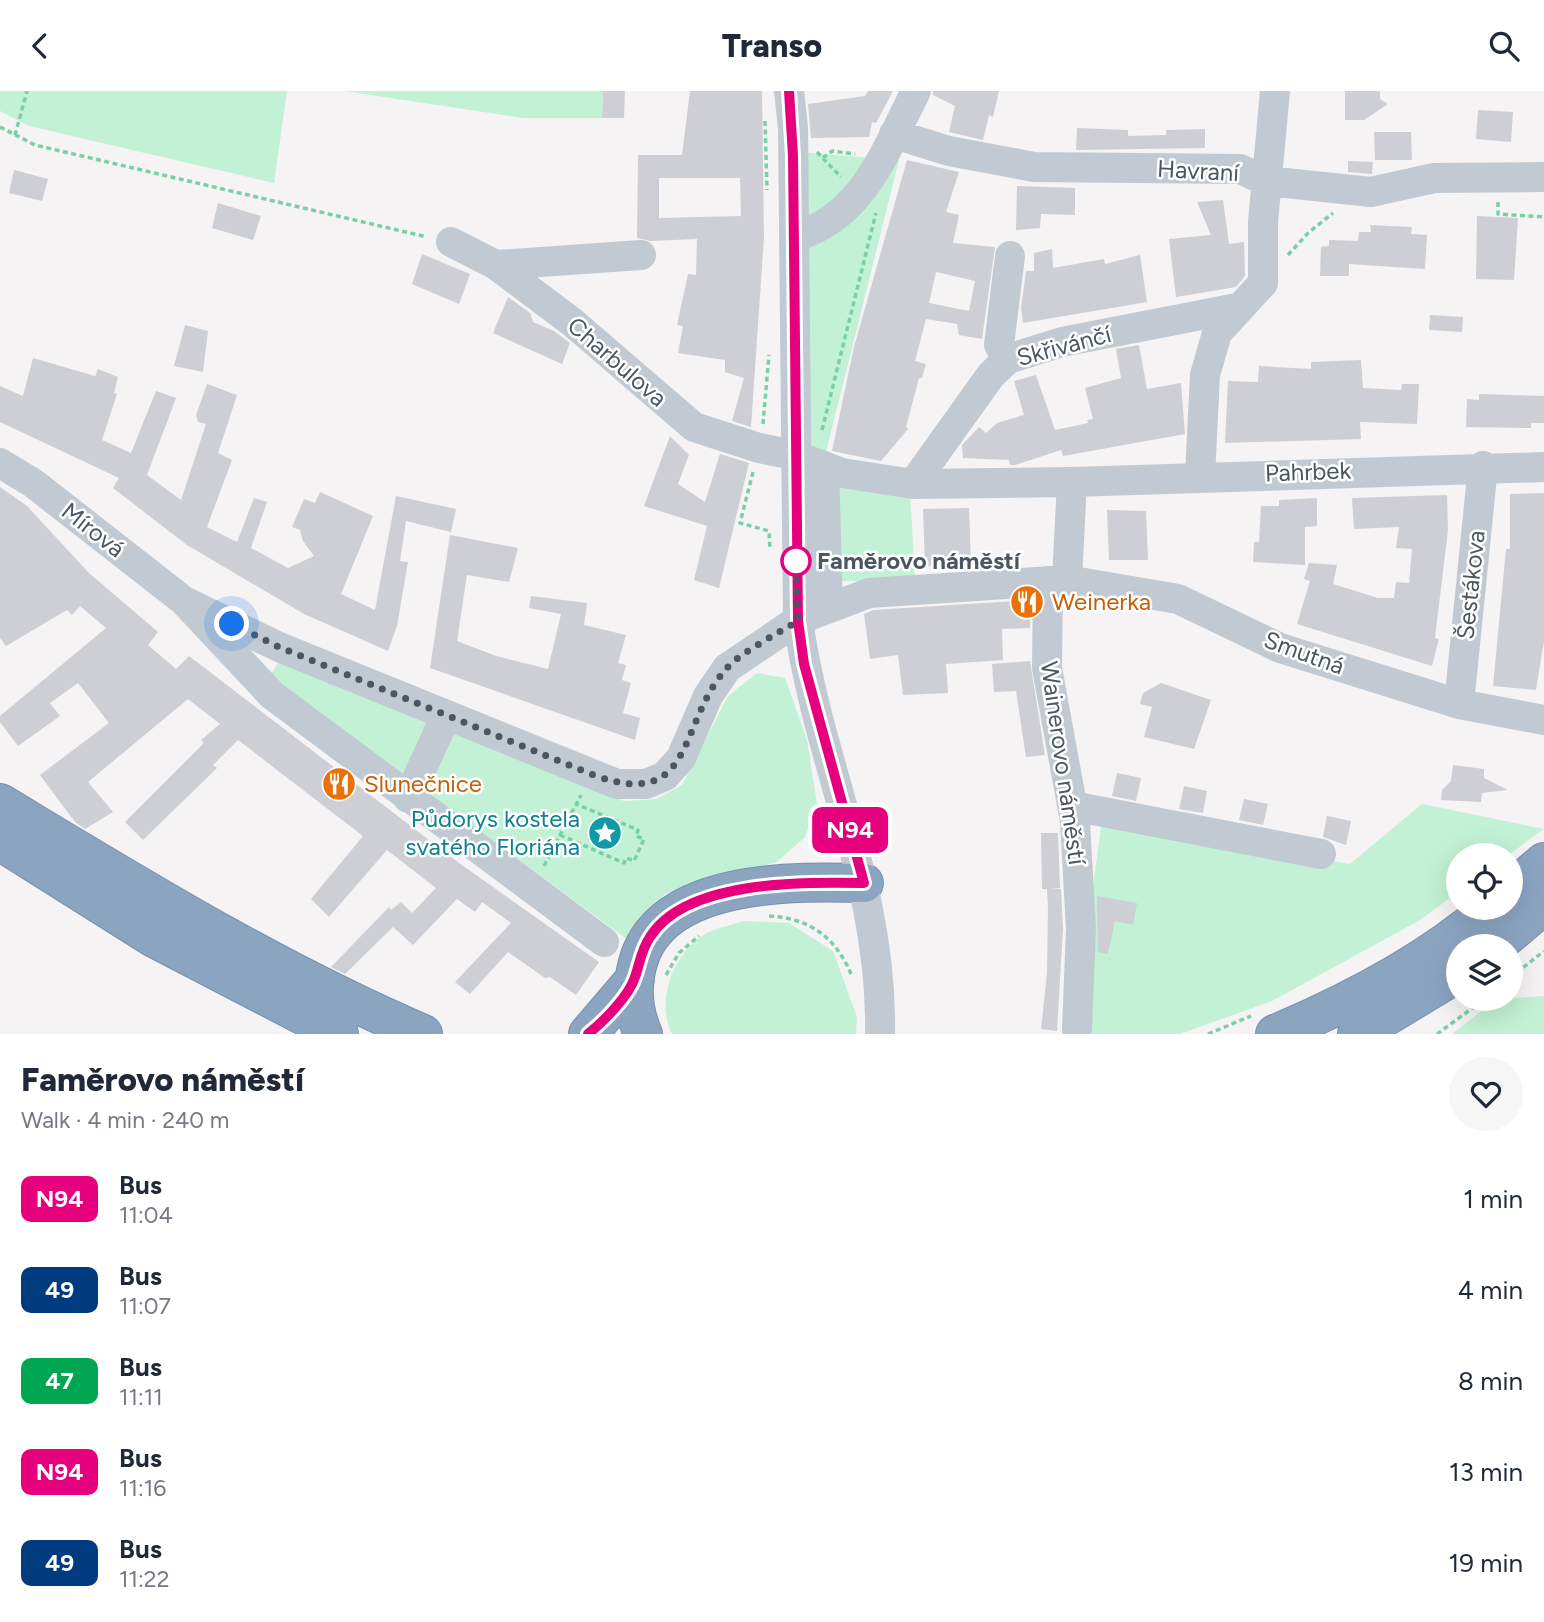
<!DOCTYPE html>
<meta charset="utf-8">
<style>
body{margin:0;font-family:Figtree,sans-serif;background:#f6f6f7;color:#1f2937;height:100vh;display:flex;flex-direction:column;font-size:26px;white-space:nowrap}
*{box-sizing:border-box;margin:0}
p{font-size:23px;color:#747a83}
.icon{flex:none;width:38px;height:38px;fill:none;stroke:currentColor;stroke-width:2;stroke-linecap:round;stroke-linejoin:round}
.map{position:relative;height:943px;overflow:hidden}
.details{display:flex;flex-direction:column;background:#fff;flex:1}
.details>*{flex:none}
.badge{padding:0 14px;border-radius:10px;font-size:24px;line-height:46px}
.controls{position:absolute;left:1446px;top:752px;display:grid;gap:14px}
.controls a{display:grid;place-items:center;width:77px;height:77px;border-radius:50%;background:#fff;box-shadow:0 7px 28px #0002;font-size:35px}
.you{position:absolute;width:35px;height:35px;margin:-18px;border:5px solid #fff;border-radius:50%;background:#1a73e8;box-shadow:0 0 0 10px #1a73e833}
.map>.badge{position:absolute;translate:-50% -50%;box-shadow:0 0 0 4px #fff}
.round{display:grid;place-items:center;flex:none;width:74px;height:74px;border-radius:37px;background:#f6f6f7}
.headline{display:flex;align-items:center;justify-content:space-between;height:119px;padding:0 21px}
h1{font-size:33px;font-weight:800;line-height:52px}
ul{padding:0;list-style:none}
li{display:flex;align-items:center;gap:21px;height:91px;padding:0 21px}
li div{flex:1}
li b{display:block;font-size:26px}
li em{font-style:normal}
li .badge{min-width:77px;font-weight:700;text-align:center}
header{display:flex;justify-content:space-between;align-items:center;height:91px;padding:0 21px;background:#fff;font-size:32px;font-weight:800}
.map>svg:first-child{display:block}
.green{fill:#c3f1d5}
.building{fill:#cdcfd5;fill-rule:evenodd}
.lines{fill:none;stroke-linecap:round;stroke-linejoin:round}
.highway-casing{stroke:#7690ad;stroke-width:40}
.path{stroke:#7ad0a6;stroke-width:3.5;stroke-dasharray:5 3.5;stroke-linecap:butt}
.minor{stroke:#c1cad2;stroke-width:30}
.highway{stroke:#8ba5c1;stroke-width:38}
.line-casing{stroke:#fff;stroke-width:16}
.line{stroke:#e6007e;stroke-width:10}
.walk{stroke:#4a5661;stroke-width:7;stroke-dasharray:0 12.6}
.stop-dot{fill:#fff;stroke:#e6007e;stroke-width:3.5}
.labels{text-anchor:middle;stroke-width:5;stroke-linejoin:round;paint-order:stroke}
.street-label{font-size:24px;fill:#4a5661;stroke:#fff}
.stop-label{font-size:24px;font-weight:bold;fill:#4a5661;stroke:#fff;text-anchor:start}
.food-label{font-size:24px;fill:#c56008;stroke:#fff;text-anchor:start}
.culture-label{font-size:24px;fill:#0d838f;stroke:#fff;text-anchor:end}
</style>
<header><svg class="icon" aria-label="back" viewBox="0 0 24 24"><path d="M15 5l-7 7 7 7"/></svg>Transo<svg class="icon" aria-label="search" viewBox="0 0 24 24"><circle cx="10" cy="10" r="6"/><path d="M15 15l6 6"/></svg></header>
<div class="map">
<svg width="1544" height="943" viewBox="0 0 1544 943">
<rect width="100%" height="100%" fill="#f5f3f3"/>
<path class="green" d="M 0,0 L 287,0 L 274,92 L 29,35 L 0,20 Z
M 344,0 L 603,0 L 602,27 L 523,27 Z
M 800,61 L 899,69 L 825,365 L 803,348 Z
M 830,382 L 910,399 L 915,489 L 841,490 Z
M 279,570 L 624,710 L 657,708 L 682,694 L 728,605 L 757,582 L 785,587 L 807,649 L 817,713 L 805,746 L 777,771 L 665,803 L 628,849 L 269,586 Z
M 1422,713 L 1544,738 L 1507,765 L 1458,765 L 1458,801 L 1420,829 L 1272,910 L 1180,943 L 1083,943 L 1093,796 L 1102,728 L 1350,773 Z
M 744,830 L 789,832 L 833,860 L 857,926 L 856,943 L 672,943 C 656,911 672,865 702,845 C 713,837 732,834 744,830 Z
M 1544,905 L 1544,943 L 1452,943 L 1497,908 Z"/>
<path class="building" d="M 603,0 L 625,0 L 624,27 L 602,27 Z
M 690,0 L 762,0 L 764,146 L 751,336 L 732,330 L 744,287 L 725,281 L 725,269 L 678,262 L 683,235 L 677,234 L 688,183 L 696,184 L 697,148 L 650,150 L 637,147 L 638,64 L 682,64 ZM 659,87 L 740,87 L 741,125 L 659,127 Z
M 868,0 L 893,0 L 876,32 L 872,31 L 869,46 L 811,47 L 808,13 L 865,5 Z
M 933,0 L 999,0 L 993,26 L 989,24 L 983,49 L 949,41 L 955,15 L 933,4 Z
M 1345,0 L 1380,0 L 1380,8 L 1388,13 L 1364,29 L 1345,29 Z
M 1478,19 L 1513,21 L 1511,51 L 1476,48 Z
M 1077,37 L 1128,39 L 1128,45 L 1166,44 L 1166,39 L 1205,38 L 1205,57 L 1076,59 Z
M 1374,41 L 1411,41 L 1412,69 L 1375,69 Z
M 907,69 L 959,81 L 946,121 L 959,124 L 953,152 L 995,156 L 982,248 L 959,244 L 957,233 L 926,228 L 915,270 L 926,273 L 922,287 L 919,287 L 906,336 L 908,338 L 881,370 L 832,360 L 854,256 ZM 936,181 L 975,190 L 969,220 L 929,212 Z
M 1348,70 L 1373,71 L 1372,83 L 1348,81 Z
M 14,79 L 48,88 L 42,110 L 9,102 Z
M 1017,95 L 1075,97 L 1075,124 L 1041,123 L 1040,137 L 1016,139 Z
M 1223,109 L 1229,153 L 1244,151 L 1245,185 L 1236,196 L 1176,206 L 1169,148 L 1211,144 L 1197,111 Z
M 218,112 L 261,125 L 253,149 L 212,137 Z
M 1477,125 L 1518,127 L 1514,189 L 1476,188 Z
M 1370,134 L 1412,136 L 1411,143 L 1427,144 L 1425,178 L 1349,173 L 1349,185 L 1320,185 L 1321,156 L 1329,155 L 1329,149 L 1358,150 L 1359,141 L 1371,141 Z
M 1052,158 L 1053,177 L 1104,168 L 1105,173 L 1140,164 L 1147,211 L 1023,232 L 1021,217 L 1026,180 L 1034,180 L 1034,162 Z
M 422,163 L 470,183 L 459,213 L 412,193 Z
M 508,206 L 530,222 L 533,231 L 554,240 L 570,252 L 562,273 L 493,242 Z
M 1430,224 L 1463,226 L 1462,241 L 1429,239 Z
M 185,234 L 208,240 L 203,281 L 174,275 Z
M 1139,254 L 1147,298 L 1181,292 L 1185,343 L 1063,365 L 1061,359 L 1015,374 L 1010,374 L 1009,369 L 963,367 L 962,354 L 979,336 L 986,342 L 997,332 L 1024,324 L 1014,290 L 1036,284 L 1055,339 L 1088,332 L 1087,329 L 1093,328 L 1085,297 L 1121,287 L 1116,258 Z
M 33,267 L 95,285 L 98,278 L 118,286 L 114,302 L 117,303 L 102,349 L 131,362 L 156,300 L 176,307 L 147,384 L 181,409 L 206,333 L 198,331 L 196,324 L 207,293 L 237,304 L 218,362 L 232,369 L 207,436 L 237,451 L 254,407 L 267,411 L 251,457 L 288,477 L 314,465 L 303,450 L 300,439 L 292,436 L 304,408 L 315,412 L 320,401 L 373,425 L 341,503 L 375,519 L 396,405 L 456,418 L 451,441 L 406,430 L 400,470 L 408,471 L 397,535 L 388,560 L 304,523 L 187,454 L 113,397 L 119,387 L 0,331 L 0,295 L 23,305 Z
M 1361,269 L 1363,297 L 1401,299 L 1402,293 L 1419,293 L 1417,333 L 1360,331 L 1361,348 L 1225,352 L 1228,290 L 1258,291 L 1259,275 L 1311,278 L 1311,271 Z
M 1479,303 L 1544,305 L 1544,332 L 1531,332 L 1531,337 L 1466,336 L 1467,308 L 1479,309 Z
M 670,345 L 689,364 L 678,393 L 705,411 L 720,363 L 749,372 L 719,497 L 694,489 L 707,435 L 644,415 Z
M 0,396 L 27,415 L 89,482 L 158,541 L 148,554 L 176,578 L 189,565 L 459,772 L 599,871 L 576,904 L 550,886 L 545,887 L 508,861 L 470,903 L 455,891 L 511,832 L 482,811 L 475,821 L 457,808 L 413,854 L 393,836 L 345,883 L 331,876 L 389,816 L 391,819 L 401,811 L 412,822 L 436,797 L 387,759 L 329,826 L 311,808 L 363,745 L 238,649 L 213,674 L 217,677 L 143,749 L 125,731 L 204,652 L 201,649 L 220,633 L 188,608 L 88,691 L 113,721 L 85,738 L 75,731 L 40,684 L 109,632 L 78,592 L 50,612 L 60,625 L 18,655 L 0,631 L 0,625 L 106,537 L 80,515 L 72,524 L 67,519 L 6,555 L 0,547 Z
M 1544,402 L 1544,550 L 1536,599 L 1493,595 L 1506,458 L 1510,458 L 1510,403 Z
M 1447,404 L 1448,439 L 1435,547 L 1439,548 L 1432,575 L 1297,533 L 1310,490 L 1304,488 L 1309,472 L 1337,474 L 1333,493 L 1378,507 L 1394,507 L 1396,491 L 1409,492 L 1412,458 L 1396,457 L 1399,436 L 1354,438 L 1352,407 Z
M 1317,407 L 1317,435 L 1305,436 L 1305,474 L 1253,471 L 1254,451 L 1259,451 L 1261,415 L 1279,415 L 1279,409 Z
M 969,417 L 971,473 L 925,475 L 923,418 Z
M 1107,419 L 1146,420 L 1148,469 L 1109,469 Z
M 450,444 L 518,457 L 509,491 L 467,484 L 457,550 L 496,565 L 548,578 L 561,523 L 529,517 L 531,505 L 587,512 L 584,534 L 626,544 L 618,572 L 626,574 L 622,589 L 631,592 L 623,622 L 640,627 L 635,649 L 430,577 Z
M 1016,510 L 1030,519 L 1030,537 L 1002,538 L 1003,569 L 946,573 L 948,602 L 903,604 L 898,564 L 870,568 L 864,523 L 873,519 Z
M 1030,570 L 1045,664 L 1026,666 L 1016,600 L 994,601 L 992,573 Z
M 1161,592 L 1211,609 L 1194,658 L 1144,646 L 1152,616 L 1140,613 L 1143,602 Z
M 1453,674 L 1484,678 L 1484,687 L 1508,699 L 1482,702 L 1481,711 L 1441,709 L 1442,699 L 1451,690 Z
M 1117,682 L 1141,687 L 1136,710 L 1112,705 Z
M 1184,695 L 1207,700 L 1203,722 L 1179,718 Z
M 1244,708 L 1268,713 L 1263,734 L 1239,729 Z
M 1327,725 L 1351,730 L 1346,754 L 1323,746 Z
M 1041,742 L 1058,742 L 1060,797 L 1052,798 L 1061,798 L 1063,838 L 1057,940 L 1041,938 L 1047,882 L 1048,818 L 1047,798 L 1042,798 Z
M 1097,805 L 1137,812 L 1133,834 L 1115,830 L 1108,863 L 1098,861 Z"/>
<g class="lines">
<g class="highway-casing">
<path id="highway" d="M 0,712 C 138,795 274,879 423,943
M 0,750 L 154,847 L 339,943
M 1510,800 L 1544,771
M 1494,856 L 1544,814
M 588,943 L 635,888
M 643,943 C 632,918 631,891 640,865 C 668,788 796,790 864,792
M 1275,943 C 1351,911 1428,871 1490,817
M 1357,943 L 1458,882"/>
</g>
<path class="path" d="M 765,30 L 767,99
M 0,36 L 35,54 L 427,146
M 15,44 L 27,0
M 817,61 L 841,86
M 823,67 L 832,60 L 855,63
M 1498,111 L 1498,123 L 1544,126
M 1288,164 L 1308,142 L 1333,122
M 763,333 L 769,264
M 822,339 L 876,122
M 753,381 L 740,432 L 769,440 L 770,458
M 560,744 L 624,772 L 626,767 L 634,770 L 644,748 L 636,745 L 638,739 L 576,713
M 544,775 L 581,704
M 769,825 C 810,827 836,847 851,883
M 666,884 L 679,862 L 699,845
M 1510,887 L 1544,860
M 1208,943 L 1251,925
M 1437,943 L 1485,908"/>
<path class="minor" d="M 789,0 L 793,37 L 798,529 C 818,672 883,795 880,943
M 894,43 L 949,60 L 1034,76 L 1240,78 L 1266,90 L 1371,101 L 1434,87 L 1544,86
M 794,146 C 864,126 886,58 916,0
M 451,151 L 496,174 L 572,231 L 694,336 L 759,357 L 794,364 L 842,382 L 913,393 L 1072,391 L 1544,376
M 496,174 L 641,164
M 1008,268 L 999,254 L 1010,165
M 0,372 L 33,392 L 184,510 L 272,604 L 604,851
M 824,375 L 828,517
M 1200,385 L 1205,284 L 1217,242 L 1263,192 L 1263,131 L 1275,0
M 913,393 L 991,284 L 1008,268 L 1062,251 L 1237,217
M 1067,489 L 1072,391
M 1048,490 L 1047,577 L 1075,730 L 1081,838 L 1077,938
M 184,510 L 279,556 L 617,693 L 646,693 L 665,685 L 681,667 L 708,605 L 727,577 L 798,529 L 869,502 L 1067,489 L 1178,508 L 1280,557 L 1459,613 L 1544,629
M 1459,613 L 1483,375
M 408,707 L 446,625
M 1072,715 L 1321,763"/>
<use href="#highway" class="highway"/>
</g>
<g class="lines">
<g class="line-casing">
<path id="line" d="M 588,943 C 604,930 629,905 635,886 C 640,872 641,859 650,846 C 686,789 803,791 864,792 L 804,573 L 798,530 L 793,65 L 789,0"/>
</g>
<use href="#line" class="line"/>
<path class="walk" d="M 232,533 L 279,556 L 591,683 C 696,723 677,633 726,578 C 741,561 777,543 798,530 L 796,470"/>
</g>
<defs>
<g id="restaurant-disc" transform="scale(1.75)"><circle r="9.5" fill="#e8710a" stroke="#fff"/><path d="M-5-6h1v4h1v-4h1v4h1v-4h1v5L-1.5 .5V6h-2V.5L-5-1ZM5-6V6H3V1.5H1.5Q1.5-4 5-6Z" fill="#fff"/></g>
<g id="sight-disc" transform="scale(1.75)"><circle r="9.5" fill="#0f9aa8" stroke="#fff"/><path d="M0-6L1.8-2.2L6-1.7L2.9 1.2L3.7 5.4L0 3.3L-3.7 5.4L-2.9 1.2L-6-1.7L-1.8-2.2Z" fill="#fff"/></g>
</defs>
<g fill-rule="evenodd">
<use href="#restaurant-disc" x="1027" y="511"/>
<use href="#restaurant-disc" x="339" y="693"/>
<use href="#sight-disc" x="605" y="742"/>
</g>
<circle class="stop-dot" cx="796" cy="470" r="14"/>
<g class="labels">
<g class="street-label">
<text transform="translate(1198 80) rotate(3)" y="8">Havraní</text>
<text transform="translate(1064 255) rotate(-15)" y="8">Skřivánčí</text>
<text transform="translate(617 271) rotate(41)" y="8">Charbulova</text>
<text transform="translate(1308 381) rotate(-2)" y="8">Pahrbek</text>
<text transform="translate(93 439) rotate(38)" y="8">Mírová</text>
<text transform="translate(1471 494) rotate(-84)" y="8">Šestákova</text>
<text transform="translate(1304 562) rotate(20)" y="8">Smutná</text>
<text transform="translate(1063 672) rotate(82)" y="8">Wainerovo náměstí</text>
</g>
<g class="stop-label">
<text x="817" y="478">Faměrovo náměstí</text>
</g>
<g class="food-label">
<text x="1052" y="519">Weinerka</text>
<text x="364" y="701">Slunečnice</text>
</g>
<g class="culture-label">
<text x="580" y="736">Půdorys kostela<tspan x="580" dy="28">svatého Floriána</tspan></text>
</g>
</g>
</svg>
<div class="controls">
<a><svg class="icon" aria-label="locate" viewBox="0 0 24 24"><circle cx="12" cy="12" r="6"/><path d="M12 2v4M12 18v4M2 12h4M18 12h4"/></svg></a>
<a><svg class="icon" aria-label="layers" viewBox="0 0 24 24"><path d="M12 4l9 5-9 5-9-5zM3 14l9 5 9-5"/></svg></a>
</div>
<div class="you" style="left:232px;top:533px"></div>
<b class="badge" style="left:850px;top:739px;background:#e6007e;color:#fff">N94</b>
</div>
<section class="details">
<div class="headline"><div><h1>Faměrovo náměstí</h1><p>Walk · 4 min · 240 m</p></div><a class="round"><svg class="icon" aria-label="heart" viewBox="0 0 24 24"><path d="M12 20l-8-8c-3-5 5-10 8-4 3-6 11-1 8 4z"/></svg></a></div>
<ul>
<li><span class="badge" style="background:#e6007e;color:#fff">N94</span><div><b>Bus</b><p>11:04</p></div><em>1 min</em></li>
<li><span class="badge" style="background:#003b80;color:#fff">49</span><div><b>Bus</b><p>11:07</p></div><em>4 min</em></li>
<li><span class="badge" style="background:#00a651;color:#fff">47</span><div><b>Bus</b><p>11:11</p></div><em>8 min</em></li>
<li><span class="badge" style="background:#e6007e;color:#fff">N94</span><div><b>Bus</b><p>11:16</p></div><em>13 min</em></li>
<li><span class="badge" style="background:#003b80;color:#fff">49</span><div><b>Bus</b><p>11:22</p></div><em>19 min</em></li>
</ul>
</section>
